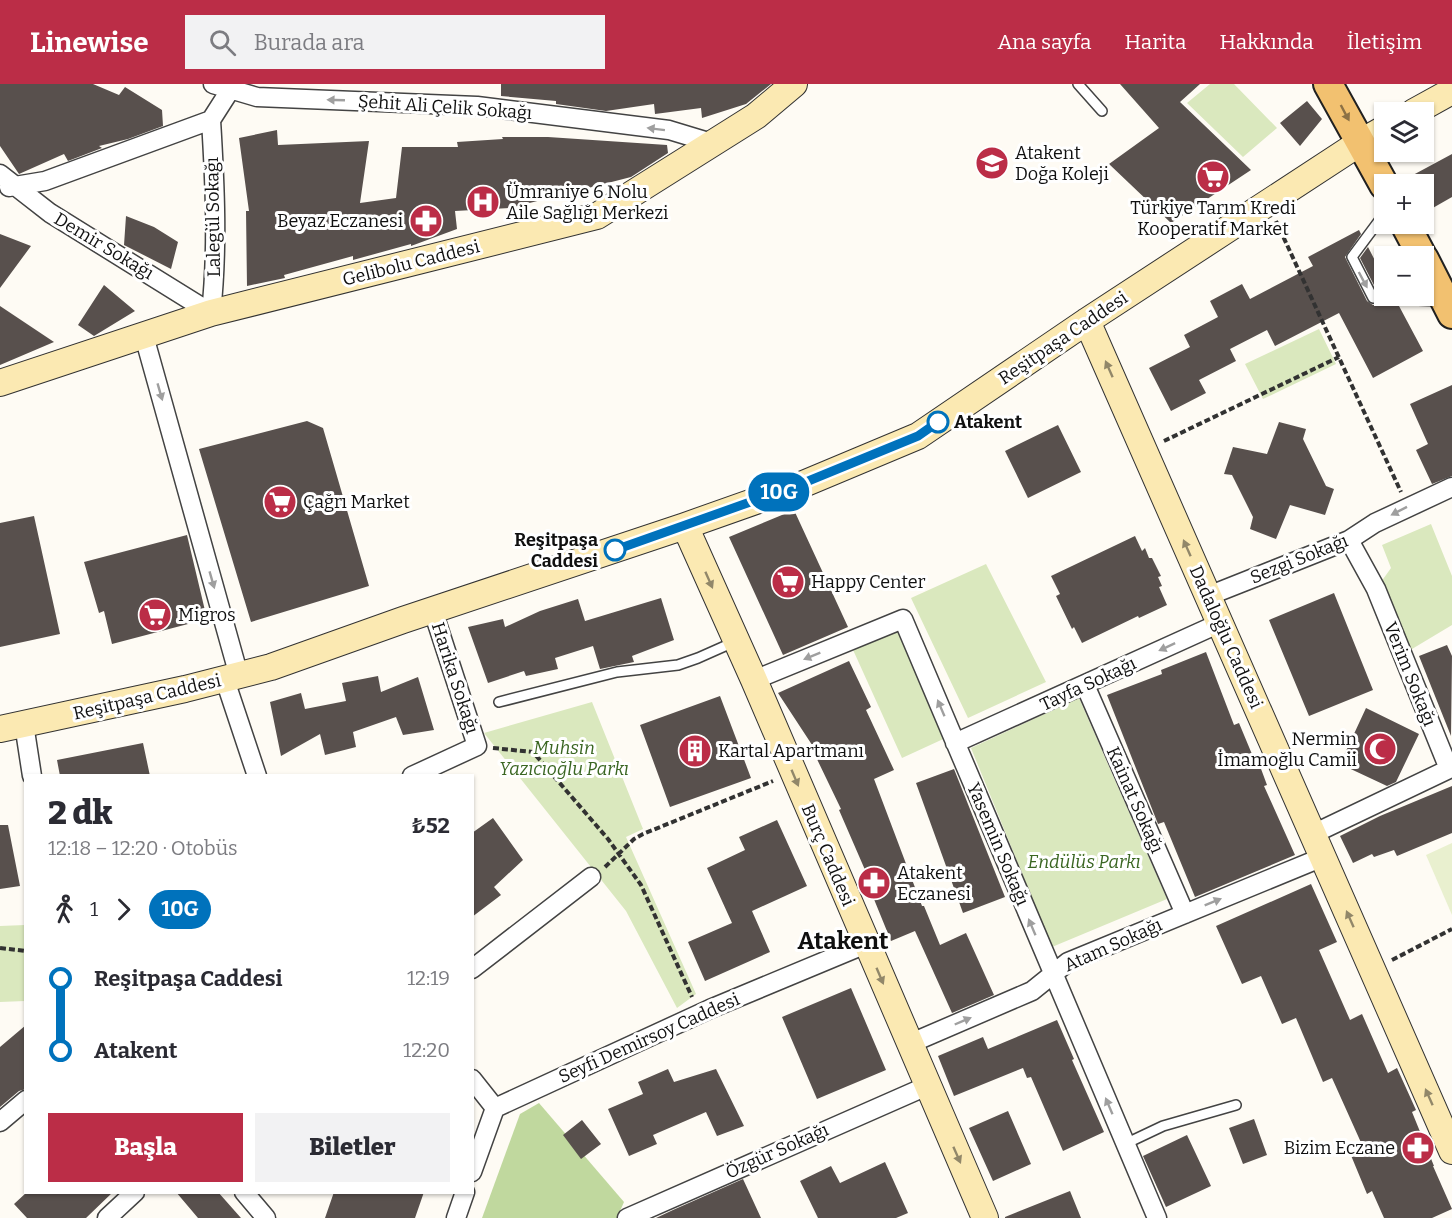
<!DOCTYPE html>
<html lang="tr">
<meta charset="utf-8">
<style>
body{margin:0;font-family:Bitter,serif;background:#f2f2f3;color:#2b2b33;height:100vh;display:flex;flex-direction:column;font-size:22px;white-space:nowrap}
*{box-sizing:border-box;margin:0}
p{font-size:20px;color:#7c7c81}
.icon{flex:none;width:33px;height:33px;fill:none;stroke:currentColor;stroke-width:2;stroke-linecap:round;stroke-linejoin:round}
.map{position:relative;flex:1;overflow:hidden}
.sheet{position:absolute;left:24px;top:690px;width:450px;height:420px;display:flex;flex-direction:column;background:#fff;border-radius:0px;box-shadow:0 2px 4px #0004}
.sheet>*{flex:none}
.badge{padding:0 12px;border-radius:20px;font-size:21px;line-height:39px}
.tools{position:absolute;left:1374px;top:18px;display:grid;gap:12px}
.tools a{display:grid;place-items:center;width:60px;height:60px;border-radius:0px;background:#fff;box-shadow:0 2px 4px #0004;font-size:30px}
.map>.badge{position:absolute;translate:-50% -50%;box-shadow:0 0 0 3px #fff}
.legs{display:flex;align-items:center;gap:9px;height:66px;padding:0 24px;font-size:20px}
.legs p{margin-inline-start:auto}
.head{display:flex;align-items:center;justify-content:space-between;height:102px;padding:0 24px}
h1{font-size:33px;font-weight:800;line-height:45px}
.action{display:flex;gap:12px;margin-top:auto;padding:12px 24px}
.action a{flex:1;height:69px;border-radius:0px;background:#bb2d47;color:#fff;font-size:24px;font-weight:800;line-height:69px;text-align:center}
.action a+a{background:#f2f2f3;color:#2b2b33}
ul{padding:0 24px;list-style:none}
li{display:flex;align-items:center;gap:21px;height:72px;font-size:22px}
li i{display:grid;place-items:center;width:9px;height:100%;margin:0 8px;background:currentColor}
li i::after{content:'';width:15px;height:15px;margin:-8px;border:4px solid;border-radius:50%;background:#fff}
li p{margin-inline-start:auto}
li:first-child i{background:linear-gradient(#0000 50%,currentColor 0)}
li:last-child i{background:linear-gradient(currentColor 50%,#0000 0)}
header{display:flex;align-items:center;gap:36px;box-sizing:border-box;height:84px;padding:0 30px;background:#bb2d47;color:#fff}
header strong{font-size:28px}
nav{display:flex;gap:33px;margin-inline-start:auto;font-size:21px}
.search{width:420px;height:54px;background:#f2f2f3;display:flex;align-items:center;gap:15px;box-sizing:border-box;padding:0 21px;border-radius:0px;color:#7c7c81;font-size:22px}
.map>svg:first-child{display:block}
.green{fill:#dae8be}
.forest{fill:#c0d89e}
.pitch{fill:#e9f0cf}
.building{fill:#58504d}
.lines{fill:none;stroke-linecap:round;stroke-linejoin:round}
.lane-casing{stroke:#434343;stroke-width:12}
.street-casing{stroke:#434343;stroke-width:21}
.secondary-casing{stroke:#323232;stroke-width:28}
.primary-casing{stroke:#212121;stroke-width:32}
.path{stroke:#323232;stroke-width:4;stroke-dasharray:6 3;stroke-linecap:butt}
.lane{stroke:#fff;stroke-width:9}
.street{stroke:#fff;stroke-width:18}
.secondary{stroke:#fbe9b2;stroke-width:26}
.primary{stroke:#f2c170;stroke-width:28}
.oneway{fill:#9f9f9f}
.oneway2{fill:#8c7145}
.oneway3{fill:#918769}
.line-1-casing{stroke:#fff;stroke-width:14}
.line-1{stroke:#0072bc;stroke-width:9}
.stop-1-dot{fill:#fff;stroke:#0072bc;stroke-width:3}
.labels{text-anchor:middle;stroke-width:6;stroke-linejoin:round;paint-order:stroke}
.street-label{font-size:18px;fill:#101010;stroke:#fff}
.poi-label{font-size:18px;fill:#101010;stroke:#fff;text-anchor:start}
.stop-label{font-size:18px;font-weight:bold;fill:#101010;stroke:#fff;text-anchor:start}
.park-label{font-size:18px;font-style:italic;fill:#3a6622;stroke:#fff}
.district-label{font-size:24px;font-weight:bold;fill:#101010;stroke:#fff}
</style>
<header>
<strong>Linewise</strong>
<div class="search"><svg class="icon" aria-label="search" viewBox="0 0 24 24"><circle cx="10" cy="10" r="6"/><path d="M15 15l6 6"/></svg>Burada ara</div>
<nav><a>Ana sayfa</a><a>Harita</a><a>Hakkında</a><a>İletişim</a></nav>
</header>
<div class="map">
<svg width="1452" height="1134" viewBox="0 0 1452 1134">
<rect width="100%" height="100%" fill="#fefbf4"/>
<path class="green" d="M 1210,0 L 1234,0 L 1277,44 L 1243,73 L 1187,19 Z
M 1319,245 L 1336,280 L 1263,315 L 1245,280 Z
M 1431,440 L 1452,492 L 1452,541 L 1402,571 L 1376,505 L 1391,484 L 1382,461 Z
M 986,480 L 1046,598 L 968,634 L 911,514 Z
M 904,540 L 952,651 L 902,674 L 849,557 Z
M 1079,614 L 1167,815 L 1052,863 L 971,664 Z
M 592,618 L 643,745 L 626,753 L 696,910 L 677,924 L 626,827 L 484,649 Z
M 25,841 L 25,917 L 0,918 L 0,842 Z"/>
<path class="forest" d="M 539,1019 L 624,1118 L 617,1134 L 482,1134 L 520,1030 Z"/>
<path class="pitch" d="M 1452,759 L 1452,831 L 1426,771 Z"/>
<path class="building" d="M 0,0 L 93,0 L 119,11 L 125,3 L 162,26 L 163,42 L 128,55 L 99,62 L 102,64 L 68,77 L 64,70 L 19,90 L 0,62 Z
M 501,0 L 771,0 L 746,20 L 702,34 L 701,24 L 655,30 L 654,20 L 606,27 L 556,20 L 556,17 L 501,12 Z
M 1120,0 L 1200,0 L 1180,18 L 1251,86 L 1171,139 L 1109,80 L 1159,44 Z
M 1307,17 L 1322,35 L 1300,62 L 1280,39 Z
M 277,46 L 278,61 L 369,57 L 360,119 L 396,114 L 402,63 L 458,63 L 457,58 L 503,55 L 502,53 L 548,53 L 667,61 L 668,69 L 631,93 L 510,124 L 455,127 L 457,145 L 411,162 L 411,160 L 353,176 L 353,172 L 284,191 L 285,194 L 247,202 L 246,127 L 249,127 L 239,54 Z
M 1452,70 L 1452,113 L 1424,129 L 1424,100 L 1400,100 L 1400,98 Z
M 126,132 L 154,143 L 178,158 L 171,185 L 124,161 Z
M 1359,146 L 1361,150 L 1345,173 L 1367,217 L 1373,221 L 1399,222 L 1423,267 L 1373,294 L 1339,229 L 1275,262 L 1267,246 L 1230,265 L 1236,277 L 1199,296 L 1206,309 L 1171,327 L 1149,284 L 1190,263 L 1184,251 L 1218,233 L 1210,217 L 1242,200 L 1250,215 L 1313,182 L 1308,173 Z
M 0,150 L 31,162 L 0,204 Z
M 1368,163 L 1384,194 L 1384,208 L 1377,207 L 1360,174 Z
M 104,201 L 135,227 L 94,252 L 78,241 Z
M 0,222 L 54,258 L 0,281 Z
M 1452,301 L 1452,392 L 1432,400 L 1416,366 L 1428,360 L 1410,320 Z
M 307,337 L 323,344 L 369,502 L 251,538 L 199,365 Z
M 1279,338 L 1306,345 L 1303,355 L 1326,402 L 1334,405 L 1325,431 L 1290,421 L 1276,455 L 1250,445 L 1253,433 L 1232,391 L 1224,390 L 1233,363 L 1267,370 Z
M 1058,341 L 1081,388 L 1028,414 L 1005,367 Z
M 794,426 L 848,543 L 783,571 L 729,453 Z
M 34,432 L 60,550 L 0,563 L 0,439 Z
M 187,451 L 207,535 L 112,560 L 104,527 L 99,529 L 84,478 Z
M 1135,452 L 1142,467 L 1145,464 L 1149,474 L 1152,474 L 1161,492 L 1158,493 L 1162,502 L 1159,503 L 1167,521 L 1139,534 L 1138,532 L 1082,559 L 1074,543 L 1072,545 L 1056,512 L 1060,510 L 1051,492 Z
M 1334,509 L 1373,606 L 1309,632 L 1269,536 Z
M 661,514 L 674,556 L 632,572 L 634,578 L 600,585 L 593,562 L 555,574 L 558,585 L 526,592 L 524,587 L 488,599 L 468,543 L 503,535 L 505,543 L 540,527 L 578,515 L 585,537 Z
M 1447,561 L 1452,572 L 1451,652 L 1419,572 Z
M 1206,568 L 1234,641 L 1239,639 L 1254,675 L 1257,674 L 1267,701 L 1264,702 L 1295,771 L 1195,813 L 1164,738 L 1158,740 L 1107,611 L 1162,590 L 1161,586 Z
M 849,577 L 871,623 L 866,626 L 894,686 L 874,695 L 922,822 L 924,822 L 940,861 L 966,849 L 994,911 L 952,929 L 915,847 L 891,857 L 869,803 L 872,802 L 839,726 L 841,725 L 815,671 L 818,670 L 778,609 Z
M 378,592 L 381,608 L 418,593 L 434,646 L 403,651 L 396,633 L 353,648 L 356,663 L 325,671 L 320,650 L 281,672 L 270,618 L 301,609 L 305,625 L 346,617 L 342,599 Z
M 720,612 L 751,694 L 670,723 L 640,641 Z
M 1366,624 L 1419,650 L 1396,698 L 1387,702 L 1340,680 Z
M 143,659 L 150,692 L 60,692 L 57,676 Z
M 954,685 L 1005,813 L 963,829 L 916,699 Z
M 1452,702 L 1452,749 L 1397,772 L 1394,766 L 1374,773 L 1372,770 L 1353,779 L 1340,752 L 1380,732 Z
M 493,734 L 523,776 L 494,803 L 501,811 L 472,833 L 472,749 Z
M 777,736 L 807,802 L 752,827 L 770,868 L 705,897 L 688,858 L 732,839 L 707,784 L 745,766 L 739,753 Z
M 0,741 L 8,741 L 20,802 L 0,805 Z
M 1311,800 L 1337,858 L 1319,866 L 1350,936 L 1362,930 L 1388,989 L 1397,984 L 1416,1026 L 1412,1028 L 1434,1082 L 1433,1082 L 1452,1125 L 1432,1134 L 1384,1134 L 1372,1107 L 1367,1110 L 1350,1069 L 1363,1063 L 1332,994 L 1323,998 L 1296,934 L 1282,940 L 1261,892 L 1242,900 L 1216,842 Z
M 851,904 L 886,986 L 817,1015 L 782,933 Z
M 1057,936 L 1074,975 L 1072,976 L 1104,1048 L 1063,1067 L 1031,993 L 1027,994 L 1023,984 L 954,1012 L 938,972 L 983,953 L 988,965 Z
M 26,941 L 26,1005 L 19,1007 L 0,1023 L 0,963 Z
M 668,985 L 674,998 L 716,985 L 744,1042 L 717,1052 L 706,1028 L 653,1051 L 657,1060 L 629,1072 L 608,1025 L 643,1010 L 638,998 Z
M 1008,1027 L 1031,1080 L 993,1097 L 969,1044 Z
M 1254,1035 L 1267,1071 L 1243,1080 L 1229,1044 Z
M 582,1036 L 601,1060 L 581,1075 L 563,1051 Z
M 1187,1051 L 1211,1102 L 1166,1123 L 1143,1072 Z
M 885,1078 L 908,1129 L 896,1134 L 818,1134 L 800,1097 L 831,1082 L 840,1099 Z
M 743,1095 L 761,1134 L 656,1134 L 673,1126 Z
M 1070,1107 L 1081,1134 L 1005,1134 L 1005,1133 Z
M 27,1108 L 113,1108 L 86,1134 L 27,1134 L 14,1120 Z
M 176,1108 L 218,1108 L 241,1134 L 198,1134 Z
M 334,1108 L 424,1108 L 415,1134 L 325,1134 Z"/>
<g class="lines">
<g class="lane-casing">
<path id="lane" d="M 1078,0 L 1102,27
M 1384,130 L 1352,173 L 1373,214 L 1441,217
M 499,618 L 617,588 L 678,581 L 698,574 L 734,558
M 1125,1060 L 1163,1042 L 1236,1021"/>
</g>
<g class="street-casing">
<path id="street" d="M 213,0 L 257,13 L 477,22 L 669,46 L 712,59
M 0,90 L 50,129 L 211,229 C 218,165 215,101 211,36
M 9,103 L 45,97 L 211,36 L 234,0
M 144,252 L 239,592
M 1208,512 L 1349,456 L 1375,439 L 1452,403
M 225,596 L 257,692
M 754,596 L 903,535 L 1157,1134
M 1085,601 L 1185,830
M 24,640 L 32,692
M 955,659 L 1220,539
M 412,692 L 477,662 L 433,527
M 1313,750 L 1449,685 L 1376,505 L 1349,456
M 472,885 L 591,793
M 909,960 L 1032,907 L 1068,878 L 1323,773
M 472,995 L 495,1024
M 0,1038 L 26,1016
M 472,1088 L 495,1024 L 710,925 L 866,860
M 244,1108 L 266,1134
M 107,1134 L 135,1108
M 456,1134 L 465,1108
M 627,1134 L 927,1002"/>
</g>
<g class="secondary-casing">
<path id="secondary" d="M 1414,28 L 1452,7
M 1087,237 L 1452,1067
M 0,299 L 211,229 L 597,132 L 756,32 L 794,0
M 685,442 L 754,596 L 985,1134
M 0,645 L 185,605 L 271,583 L 403,536 L 685,442 L 801,401 L 918,352 L 1087,237 L 1361,58 L 1384,45"/>
</g>
<g class="primary-casing">
<path id="primary" d="M 1328,0 L 1384,101
M 1405,140 L 1422,172
M 1424,175 L 1452,230"/>
</g>
<path class="path" d="M 1276,137 L 1401,408
M 1164,357 L 1339,273
M 493,664 L 533,668 L 608,755 L 641,801 L 692,913
M 605,783 L 634,755 L 643,750 L 773,697
M 0,864 L 26,867
M 1392,876 L 1452,845"/>
<use href="#lane" class="lane"/>
<use href="#street" class="street"/>
<use href="#secondary" class="secondary"/>
<use href="#primary" class="primary"/>
</g>
<defs><path id="oneway-solid" d="M-6-.8H1V-3.2L6.5 0L1 3.2V.8H-6Z" transform="scale(1.5)"/></defs>
<g class="oneway">
<use href="#oneway-solid" transform="translate(336 16) rotate(-178)"/>
<use href="#oneway-solid" transform="translate(656 45) rotate(-173)"/>
<use href="#oneway-solid" transform="translate(1363 196) rotate(62)"/>
<use href="#oneway-solid" transform="translate(160 308) rotate(74)"/>
<use href="#oneway-solid" transform="translate(1399 427) rotate(153)"/>
<use href="#oneway-solid" transform="translate(212 496) rotate(74)"/>
<use href="#oneway-solid" transform="translate(1167 563) rotate(155)"/>
<use href="#oneway-solid" transform="translate(812 572) rotate(158)"/>
<use href="#oneway-solid" transform="translate(941 624) rotate(-113)"/>
<use href="#oneway-solid" transform="translate(1213 818) rotate(-22)"/>
<use href="#oneway-solid" transform="translate(1032 843) rotate(-113)"/>
<use href="#oneway-solid" transform="translate(963 937) rotate(-23)"/>
<use href="#oneway-solid" transform="translate(1109 1022) rotate(-113)"/>
</g>
<use class="oneway2" href="#oneway-solid" transform="translate(1345 29) rotate(62)"/>
<g class="oneway3">
<use href="#oneway-solid" transform="translate(1109 285) rotate(-114)"/>
<use href="#oneway-solid" transform="translate(1187 464) rotate(-114)"/>
<use href="#oneway-solid" transform="translate(709 496) rotate(66)"/>
<use href="#oneway-solid" transform="translate(795 694) rotate(67)"/>
<use href="#oneway-solid" transform="translate(1350 835) rotate(-114)"/>
<use href="#oneway-solid" transform="translate(880 892) rotate(67)"/>
<use href="#oneway-solid" transform="translate(1429 1013) rotate(-114)"/>
<use href="#oneway-solid" transform="translate(957 1071) rotate(66)"/>
</g>
<g class="lines">
<g class="line-1-casing">
<path id="line-1" d="M 615,466 L 801,400 L 918,352 L 938,338"/>
</g>
<use href="#line-1" class="line-1"/>
</g>
<defs>
<g id="school-disc" transform="scale(1.725)"><circle r="9.5" fill="#bb2d47" stroke="#fff"/><path d="M0-5L7-2L0 1L-7-2ZM-4 1L0 2.5L4 1V4Q0 6-4 4Z" fill="#fff"/></g>
<g id="supermarket-disc" transform="scale(1.725)"><circle r="9.5" fill="#bb2d47" stroke="#fff"/><path d="M-6-5.5h2.5l.6 2H6L4.5 2H-2.5L-4.4-4H-6ZM-1.5 3.2a1.3 1.3 0 1 0 .1 0ZM3 3.2a1.3 1.3 0 1 0 .1 0Z" fill="#fff"/></g>
<g id="hospital-disc" transform="scale(1.725)"><circle r="9.5" fill="#bb2d47" stroke="#fff"/><path d="M-5-5h3v3.5h4V-5h3V5h-3V1.5h-4V5h-3Z" fill="#fff"/></g>
<g id="pharmacy-disc" transform="scale(1.725)"><circle r="9.5" fill="#bb2d47" stroke="#fff"/><path d="M-2-6h4v4h4v4h-4v4h-4v-4h-4v-4h4Z" fill="#fff"/></g>
<g id="mosque-disc" transform="scale(1.725)"><circle r="9.5" fill="#bb2d47" stroke="#fff"/><path d="M3.5-4.9A6 6 0 1 0 3.5 4.9A5 5 0 1 1 3.5-4.9Z" fill="#fff"/></g>
<g id="building-disc" transform="scale(1.725)"><circle r="9.5" fill="#bb2d47" stroke="#fff"/><path d="M-4-6H4V6H1V3H-1V6H-4ZM-2.5-4.3h1.7v1.8h-1.7ZM.8-4.3h1.7v1.8H.8ZM-2.5-1h1.7V.8h-1.7ZM.8-1h1.7V.8H.8Z" fill="#fff"/></g>
</defs>
<g fill-rule="evenodd">
<use href="#school-disc" x="992" y="79"/>
<use href="#supermarket-disc" x="1213" y="93"/>
<use href="#hospital-disc" x="483" y="118"/>
<use href="#pharmacy-disc" x="426" y="137"/>
<use href="#supermarket-disc" x="280" y="418"/>
<use href="#supermarket-disc" x="788" y="498"/>
<use href="#supermarket-disc" x="155" y="531"/>
<use href="#mosque-disc" x="1380" y="665"/>
<use href="#building-disc" x="695" y="667"/>
<use href="#pharmacy-disc" x="874" y="799"/>
<use href="#pharmacy-disc" x="1418" y="1064"/>
</g>
<g class="stop-1-dot">
<circle cx="938" cy="338" r="10"/>
<circle cx="615" cy="466" r="10"/>
</g>
<g class="labels">
<g class="street-label">
<text transform="translate(445 23) rotate(4)" y="6">Şehit Ali Çelik Sokağı</text>
<text transform="translate(213 133) rotate(-91)" y="6">Lalegül Sokağı</text>
<text transform="translate(104 162) rotate(31)" y="6">Demir Sokağı</text>
<text transform="translate(411 179) rotate(-14)" y="6">Gelibolu Caddesi</text>
<text transform="translate(1063 254) rotate(-34)" y="6">Reşitpaşa Caddesi</text>
<text transform="translate(1299 475) rotate(-22)" y="6">Sezgi Sokağı</text>
<text transform="translate(1226 553) rotate(66)" y="6">Dadaloğlu Caddesi</text>
<text transform="translate(1410 590) rotate(68)" y="6">Verim Sokağı</text>
<text transform="translate(455 594) rotate(72)" y="6">Harika Sokağı</text>
<text transform="translate(1088 600) rotate(-25)" y="6">Tayfa Sokağı</text>
<text transform="translate(147 613) rotate(-13)" y="6">Reşitpaşa Caddesi</text>
<text transform="translate(1135 716) rotate(66)" y="6">Kainat Sokağı</text>
<text transform="translate(998 760) rotate(67)" y="6">Yasemin Sokağı</text>
<text transform="translate(828 771) rotate(67)" y="6">Burç Caddesi</text>
<text transform="translate(1113 861) rotate(-24)" y="6">Atam Sokağı</text>
<text transform="translate(649 954) rotate(-24)" y="6">Seyfi Demirsoy Caddesi</text>
<text transform="translate(777 1067) rotate(-24)" y="6">Özgür Sokağı</text>
</g>
<g class="poi-label">
<text x="1015" y="75">Atakent<tspan x="1015" dy="21">Doğa Koleji</tspan></text>
<text x="506" y="114">Ümraniye 6 Nolu<tspan x="506" dy="21">Aile Sağlığı Merkezi</tspan></text>
<text x="1213" y="130" text-anchor="middle">Türkiye Tarım Kredi<tspan x="1213" dy="21">Kooperatif Market</tspan></text>
<text x="403" y="143" text-anchor="end">Beyaz Eczanesi</text>
<text x="303" y="424">Çağrı Market</text>
<text x="811" y="504">Happy Center</text>
<text x="178" y="537">Migros</text>
<text x="1357" y="661" text-anchor="end">Nermin<tspan x="1357" dy="21">İmamoğlu Camii</tspan></text>
<text x="718" y="673">Kartal Apartmanı</text>
<text x="897" y="795">Atakent<tspan x="897" dy="21">Eczanesi</tspan></text>
<text x="1395" y="1070" text-anchor="end">Bizim Eczane</text>
</g>
<g class="stop-label">
<text x="954" y="344">Atakent</text>
<text x="598" y="462" text-anchor="end">Reşitpaşa<tspan x="598" dy="21">Caddesi</tspan></text>
</g>
<g class="park-label">
<text x="564" y="670">Muhsin<tspan x="564" dy="21">Yazıcıoğlu Parkı</tspan></text>
<text x="1084" y="784">Endülüs Parkı</text>
</g>
<g class="district-label">
<text x="843" y="865">Atakent</text>
</g>
</g>
</svg>
<div class="tools">
<a><svg class="icon" aria-label="layers" viewBox="0 0 24 24"><path d="M12 4l9 5-9 5-9-5zM3 14l9 5 9-5"/></svg></a>
<a>+</a>
<a>−</a>
</div>
<b class="badge" style="left:779px;top:408px;background:#0072bc;color:#fff">10G</b>
<section class="sheet">
<div class="head"><div><h1>2 dk</h1><p>12:18 – 12:20 · Otobüs</p></div><b>₺52</b></div>
<div class="legs"><svg class="icon" aria-label="walk" viewBox="0 0 24 24"><circle cx="13" cy="4" r="2"/><path d="M13 8l-2 6 4 7M11 14l-3 7M7 12l3-4h3l4 4"/></svg>1<svg class="icon" aria-label="forward" viewBox="0 0 24 24"><path d="M9 5l7 7-7 7"/></svg><b class="badge" style="background:#0072bc;color:#fff">10G</b></div>
<ul>
<li><i style="color:#0072bc"></i><b>Reşitpaşa Caddesi</b><p>12:19</p></li>
<li><i style="color:#0072bc"></i><b>Atakent</b><p>12:20</p></li>
</ul>
<div class="action"><a>Başla</a><a>Biletler</a></div>
</section>
</div>
